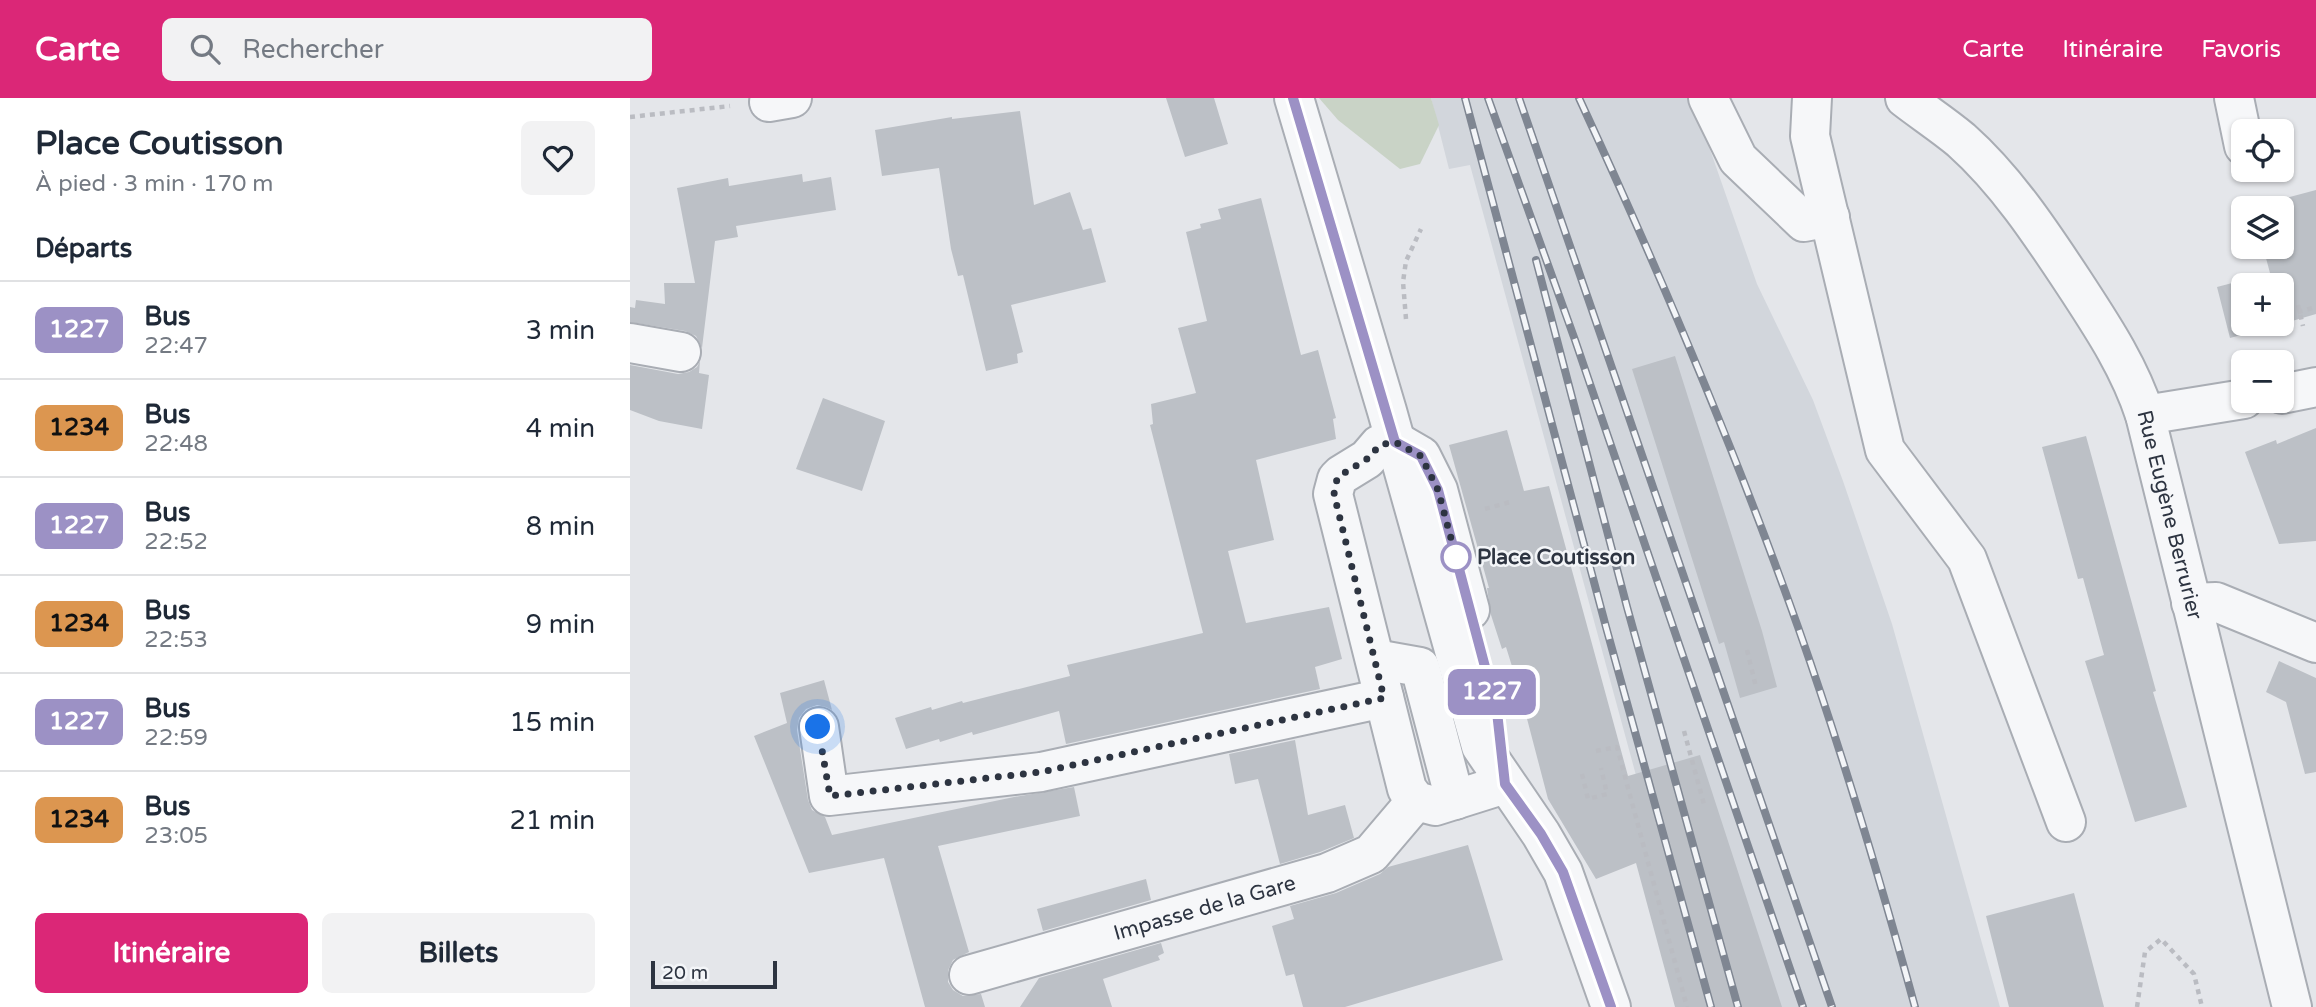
<!DOCTYPE html>
<html lang="fr">
<meta charset="utf-8">
<style>
body{margin:0;font-family:"Varela Round",sans-serif;background:#f2f2f3;color:#1f2937;height:100vh;display:flex;flex-direction:column;font-size:26px;white-space:nowrap}
*{box-sizing:border-box;margin:0}
p{font-size:23px;color:#747a83}
.icon{flex:none;width:38px;height:38px;fill:none;stroke:currentColor;stroke-width:2;stroke-linecap:round;stroke-linejoin:round}
.map{position:relative;flex:1;overflow:hidden}
.details{display:flex;flex-direction:column;background:#fff;width:630px}
.details>*{flex:none}
.badge{padding:0 14px;border-radius:10px;font-size:24px;line-height:46px}
.buttons{position:absolute;left:1601px;top:21px;display:grid;gap:14px}
.buttons a{display:grid;place-items:center;width:63px;height:63px;border-radius:10px;background:#fff;box-shadow:0 2px 5px #0004;font-size:35px}
.scale{position:absolute;left:21px;bottom:18px;width:126px;box-sizing:border-box;padding-left:7px;border:4px solid #2d3441;border-top:0;font-size:19px;line-height:24px;white-space:nowrap;color:#2d3441;-webkit-text-stroke:5px #f3f5f8;paint-order:stroke}
.you{position:absolute;width:35px;height:35px;margin:-18px;border:5px solid #fff;border-radius:50%;background:#1a73e8;box-shadow:0 0 0 10px #1a73e833}
.map>.badge{position:absolute;translate:-50% -50%;box-shadow:0 0 0 4px #fff}
h2{padding:0 35px;font-size:26px;line-height:63px}
.round{display:grid;place-items:center;flex:none;width:74px;height:74px;border-radius:10px;background:#f2f2f3}
.overview{display:flex;align-items:center;justify-content:space-between;height:119px;padding:0 35px}
h1{font-size:33px;font-weight:700;line-height:52px}
.action{display:flex;gap:14px;margin-top:auto;padding:14px 35px}
.action a{flex:1;height:80px;border-radius:10px;background:#db2777;color:#fff;font-size:28px;font-weight:700;line-height:80px;text-align:center}
.action a+a{background:#f2f2f3;color:#1f2937}
ul{padding:0;list-style:none}
li{display:flex;align-items:center;gap:21px;height:98px;padding:0 35px;border-top:2px solid #e0e1e3}
li div{flex:1}
li b{display:block;font-size:26px}
li em{font-style:normal}
li .badge{min-width:77px;font-weight:700;text-align:center}
header{display:flex;align-items:center;gap:42px;box-sizing:border-box;height:98px;padding:0 35px;background:#db2777;color:#fff}
header strong{font-size:33px}
nav{display:flex;gap:38px;margin-inline-start:auto;font-size:24px}
.search{width:490px;height:63px;background:#f2f2f3;display:flex;align-items:center;gap:18px;box-sizing:border-box;padding:0 24px;border-radius:10px;color:#747a83;font-size:26px}
main{display:flex;flex:1;min-height:0}
.map>svg:first-child{display:block}
.built{fill:#d2d6dc}
.green{fill:#c9d3c6}
.building{fill:#bcc0c6}
.lines{fill:none;stroke-linecap:round;stroke-linejoin:round}
.minor-casing{stroke:#a9adb4;stroke-width:42}
.path{stroke:#babcc2;stroke-width:4.5;stroke-dasharray:5 5;stroke-linecap:butt}
.minor{stroke:#f6f7f9;stroke-width:38}
.rail-casing{stroke:#7f8692;stroke-width:8}
.rail{stroke:#f3f5f8;stroke-width:5;stroke-dasharray:16;stroke-linecap:butt}
.line-casing{stroke:#fff;stroke-width:16}
.line{stroke:#9c91c5;stroke-width:10}
.walk{stroke:#2d3441;stroke-width:7;stroke-dasharray:0 12.6}
.stop-dot{fill:#fff;stroke:#9c91c5;stroke-width:3.5}
.labels{text-anchor:middle;stroke-width:5;stroke-linejoin:round;paint-order:stroke}
.street-label{font-size:21px;fill:#2d3441;stroke:#f3f5f8}
.stop-label{font-size:21px;font-weight:bold;fill:#2d3441;stroke:#f3f5f8;text-anchor:start}
</style>
<header>
<strong>Carte</strong>
<div class="search"><svg class="icon" aria-label="search" viewBox="0 0 24 24"><circle cx="10" cy="10" r="6"/><path d="M15 15l6 6"/></svg>Rechercher</div>
<nav><a>Carte</a><a>Itinéraire</a><a>Favoris</a></nav>
</header>
<main>
<section class="details">
<div class="overview"><div><h1>Place Coutisson</h1><p>À pied · 3 min · 170 m</p></div><a class="round"><svg class="icon" aria-label="heart" viewBox="0 0 24 24"><path d="M12 20l-8-8c-3-5 5-10 8-4 3-6 11-1 8 4z"/></svg></a></div>
<h2>Départs</h2>
<ul>
<li><span class="badge" style="background:#9c91c5;color:#fff">1227</span><div><b>Bus</b><p>22:47</p></div><em>3 min</em></li>
<li><span class="badge" style="background:#dc9650;color:#111">1234</span><div><b>Bus</b><p>22:48</p></div><em>4 min</em></li>
<li><span class="badge" style="background:#9c91c5;color:#fff">1227</span><div><b>Bus</b><p>22:52</p></div><em>8 min</em></li>
<li><span class="badge" style="background:#dc9650;color:#111">1234</span><div><b>Bus</b><p>22:53</p></div><em>9 min</em></li>
<li><span class="badge" style="background:#9c91c5;color:#fff">1227</span><div><b>Bus</b><p>22:59</p></div><em>15 min</em></li>
<li><span class="badge" style="background:#dc9650;color:#111">1234</span><div><b>Bus</b><p>23:05</p></div><em>21 min</em></li>
</ul>
<div class="action"><a>Itinéraire</a><a>Billets</a></div>
</section>
<div class="map">
<svg width="1686" height="909" viewBox="0 0 1686 909">
<rect width="100%" height="100%" fill="#e4e6ea"/>
<path class="built" d="M 801,0 L 1062,0 L 1127,186 L 1183,302 L 1213,383 L 1262,526 L 1370,909 L 1069,909 L 840,67 L 819,71 Z"/>
<path class="green" d="M 689,0 L 801,0 L 809,27 L 790,66 L 770,71 L 708,22 Z"/>
<path class="building" d="M 536,0 L 584,0 L 598,46 L 555,59 Z
M 390,13 L 404,107 L 440,94 L 453,132 L 461,130 L 476,184 L 381,207 L 393,254 L 387,256 L 388,265 L 356,273 L 333,177 L 328,178 L 321,151 L 309,70 L 252,78 L 245,32 L 322,19 L 322,21 Z
M 172,76 L 173,84 L 201,79 L 206,112 L 106,128 L 108,139 L 85,143 L 72,250 L 66,238 L 55,233 L 0,224 L 0,209 L 5,210 L 6,202 L 35,206 L 34,185 L 65,185 L 47,90 L 98,80 L 99,88 Z
M 1686,92 L 1686,216 L 1652,226 L 1652,187 L 1614,187 L 1614,226 L 1652,226 L 1600,240 L 1587,189 L 1640,175 L 1633,149 L 1652,149 L 1652,110 L 1626,110 L 1626,108 Z
M 631,100 L 671,257 L 688,252 L 706,320 L 703,321 L 706,341 L 626,362 L 644,442 L 598,453 L 616,525 L 699,509 L 712,561 L 685,569 L 690,591 L 436,646 L 429,613 L 343,637 L 342,634 L 310,644 L 309,641 L 276,651 L 265,620 L 301,609 L 302,612 L 332,603 L 333,605 L 440,578 L 437,567 L 573,535 L 520,327 L 523,326 L 521,306 L 566,295 L 548,230 L 577,223 L 556,134 L 571,130 L 570,126 L 591,121 L 588,111 Z
M 1045,258 L 1132,533 L 1147,589 L 1110,600 L 1094,544 L 1089,546 L 1002,271 Z
M 70,263 L 69,275 L 79,277 L 72,331 L 29,323 L 0,312 L 0,267 L 48,276 L 59,274 L 67,269 Z
M 193,300 L 255,323 L 232,393 L 166,371 Z
M 1686,330 L 1686,443 L 1649,446 L 1615,354 L 1646,342 L 1647,346 Z
M 877,332 L 894,393 L 919,388 L 998,678 L 1070,657 L 1152,909 L 1045,909 L 1006,765 L 966,781 L 918,701 L 890,594 L 876,549 L 872,551 L 861,517 L 857,490 L 859,490 L 819,347 Z
M 1456,338 L 1526,593 L 1523,594 L 1557,709 L 1505,724 L 1455,563 L 1474,557 L 1453,480 L 1448,481 L 1412,349 Z
M 1649,563 L 1686,580 L 1686,674 L 1675,676 L 1656,604 L 1636,594 Z
M 194,582 L 202,612 L 196,609 L 187,607 L 176,611 L 169,620 L 167,632 L 178,702 L 182,712 L 195,719 L 202,737 L 384,699 L 444,689 L 450,718 L 308,748 L 339,854 L 323,862 L 318,872 L 318,884 L 323,892 L 333,898 L 351,896 L 355,909 L 295,909 L 254,760 L 179,775 L 124,638 L 157,625 L 150,595 Z
M 665,642 L 678,717 L 715,707 L 724,740 L 690,754 L 650,766 L 628,681 L 605,686 L 599,656 Z
M 838,747 L 873,862 L 715,909 L 673,909 L 664,876 L 656,878 L 642,828 L 664,821 L 660,808 L 706,795 L 750,776 L 758,769 Z
M 516,781 L 521,802 L 413,833 L 407,811 Z
M 1444,795 L 1474,909 L 1379,909 L 1356,818 Z
M 531,845 L 534,855 L 528,858 L 530,862 L 473,881 L 482,909 L 390,909 L 409,880 Z"/>
<g class="lines">
<g class="minor-casing">
<g id="minor">
<path d="M 664,0 L 757,313 L 851,648 L 911,736 L 933,774 L 981,909"/>
<path d="M 1078,0 L 1108,61 L 1174,124 L 1200,119"/>
<path d="M 1182,0 L 1180,38 L 1255,352 L 1337,461 L 1436,724"/>
<path id="s1" d="M 1275,0 C 1293,14 1313,27 1331,42 C 1376,82 1411,135 1444,185 C 1472,228 1499,268 1515,317 L 1662,909"/>
<path d="M 1604,0 L 1614,48"/>
<path d="M 139,4 L 162,0"/>
<path d="M 0,245 L 51,254"/>
<path d="M 1652,296 L 1686,289"/>
<path d="M 1515,317 L 1614,301"/>
<path d="M 765,344 L 749,347 L 737,361 L 711,377 L 707,381 L 703,396 L 777,691 L 786,703 L 805,708 L 875,686"/>
<path d="M 772,347 L 791,358 L 808,392 L 840,512"/>
<path d="M 1561,505 L 1586,504 L 1686,545"/>
<path d="M 745,561 L 790,569 L 825,702"/>
<path d="M 189,629 L 199,698 L 411,674 L 754,600"/>
<path id="s2" d="M 339,877 L 697,775 L 741,756 L 786,703"/>
</g>
</g>
<path class="path" d="M 0,19 L 100,8
M 1668,207 L 1673,228
M 1658,217 L 1686,209
M 776,221 L 773,184 L 776,163 L 791,131
M 855,411 L 880,404
M 1117,552 L 1126,589
M 884,610 L 894,607
M 1054,633 L 1075,710
M 966,653 L 987,649 L 1057,909
M 952,676 L 958,701 L 977,696 L 971,670
M 1507,909 L 1515,854 L 1531,841 L 1564,876 L 1572,909"/>
<use href="#minor" class="minor"/>
<g class="rail-casing">
<path id="rail" d="M 835,0 L 976,529 L 1081,909
M 858,0 L 945,242 L 1173,909
M 889,0 L 1202,909
M 949,0 C 1029,173 1104,349 1168,529 C 1212,654 1250,781 1285,909
M 906,162 L 997,509 L 1108,909"/>
</g>
<use href="#rail" class="rail"/>
</g>
<g class="lines">
<g class="line-casing">
<path id="line" d="M 663,0 L 765,344 L 791,358 L 808,392 L 867,614 L 875,686 L 911,736 L 933,774 L 981,909"/>
</g>
<use href="#line" class="line"/>
<path class="walk" d="M 188,629 L 200,698 L 411,674 L 754,600 L 704,396 L 707,381 L 711,377 L 737,361 L 750,347 L 765,344 L 791,358 L 808,392 L 826,459"/>
</g>
<circle class="stop-dot" cx="826" cy="459" r="14"/>
<g class="labels">
<g class="street-label">
<text dy="7" stroke="none"><textPath href="#s1" startOffset="506">Rue Eugène Berrurier</textPath></text>
<text dy="7" stroke="none"><textPath href="#s2" startOffset="245">Impasse de la Gare</textPath></text>
</g>
<g class="stop-label">
<text x="847" y="466">Place Coutisson</text>
</g>
</g>
</svg>
<div class="buttons">
<a><svg class="icon" aria-label="locate" viewBox="0 0 24 24"><circle cx="12" cy="12" r="6"/><path d="M12 2v4M12 18v4M2 12h4M18 12h4"/></svg></a>
<a><svg class="icon" aria-label="layers" viewBox="0 0 24 24"><path d="M12 4l9 5-9 5-9-5zM3 14l9 5 9-5"/></svg></a>
<a>+</a>
<a>−</a>
</div>
<div class="scale">20 m</div>
<div class="you" style="left:188px;top:629px"></div>
<b class="badge" style="left:862px;top:594px;background:#9c91c5;color:#fff">1227</b>
</div>
</main>
